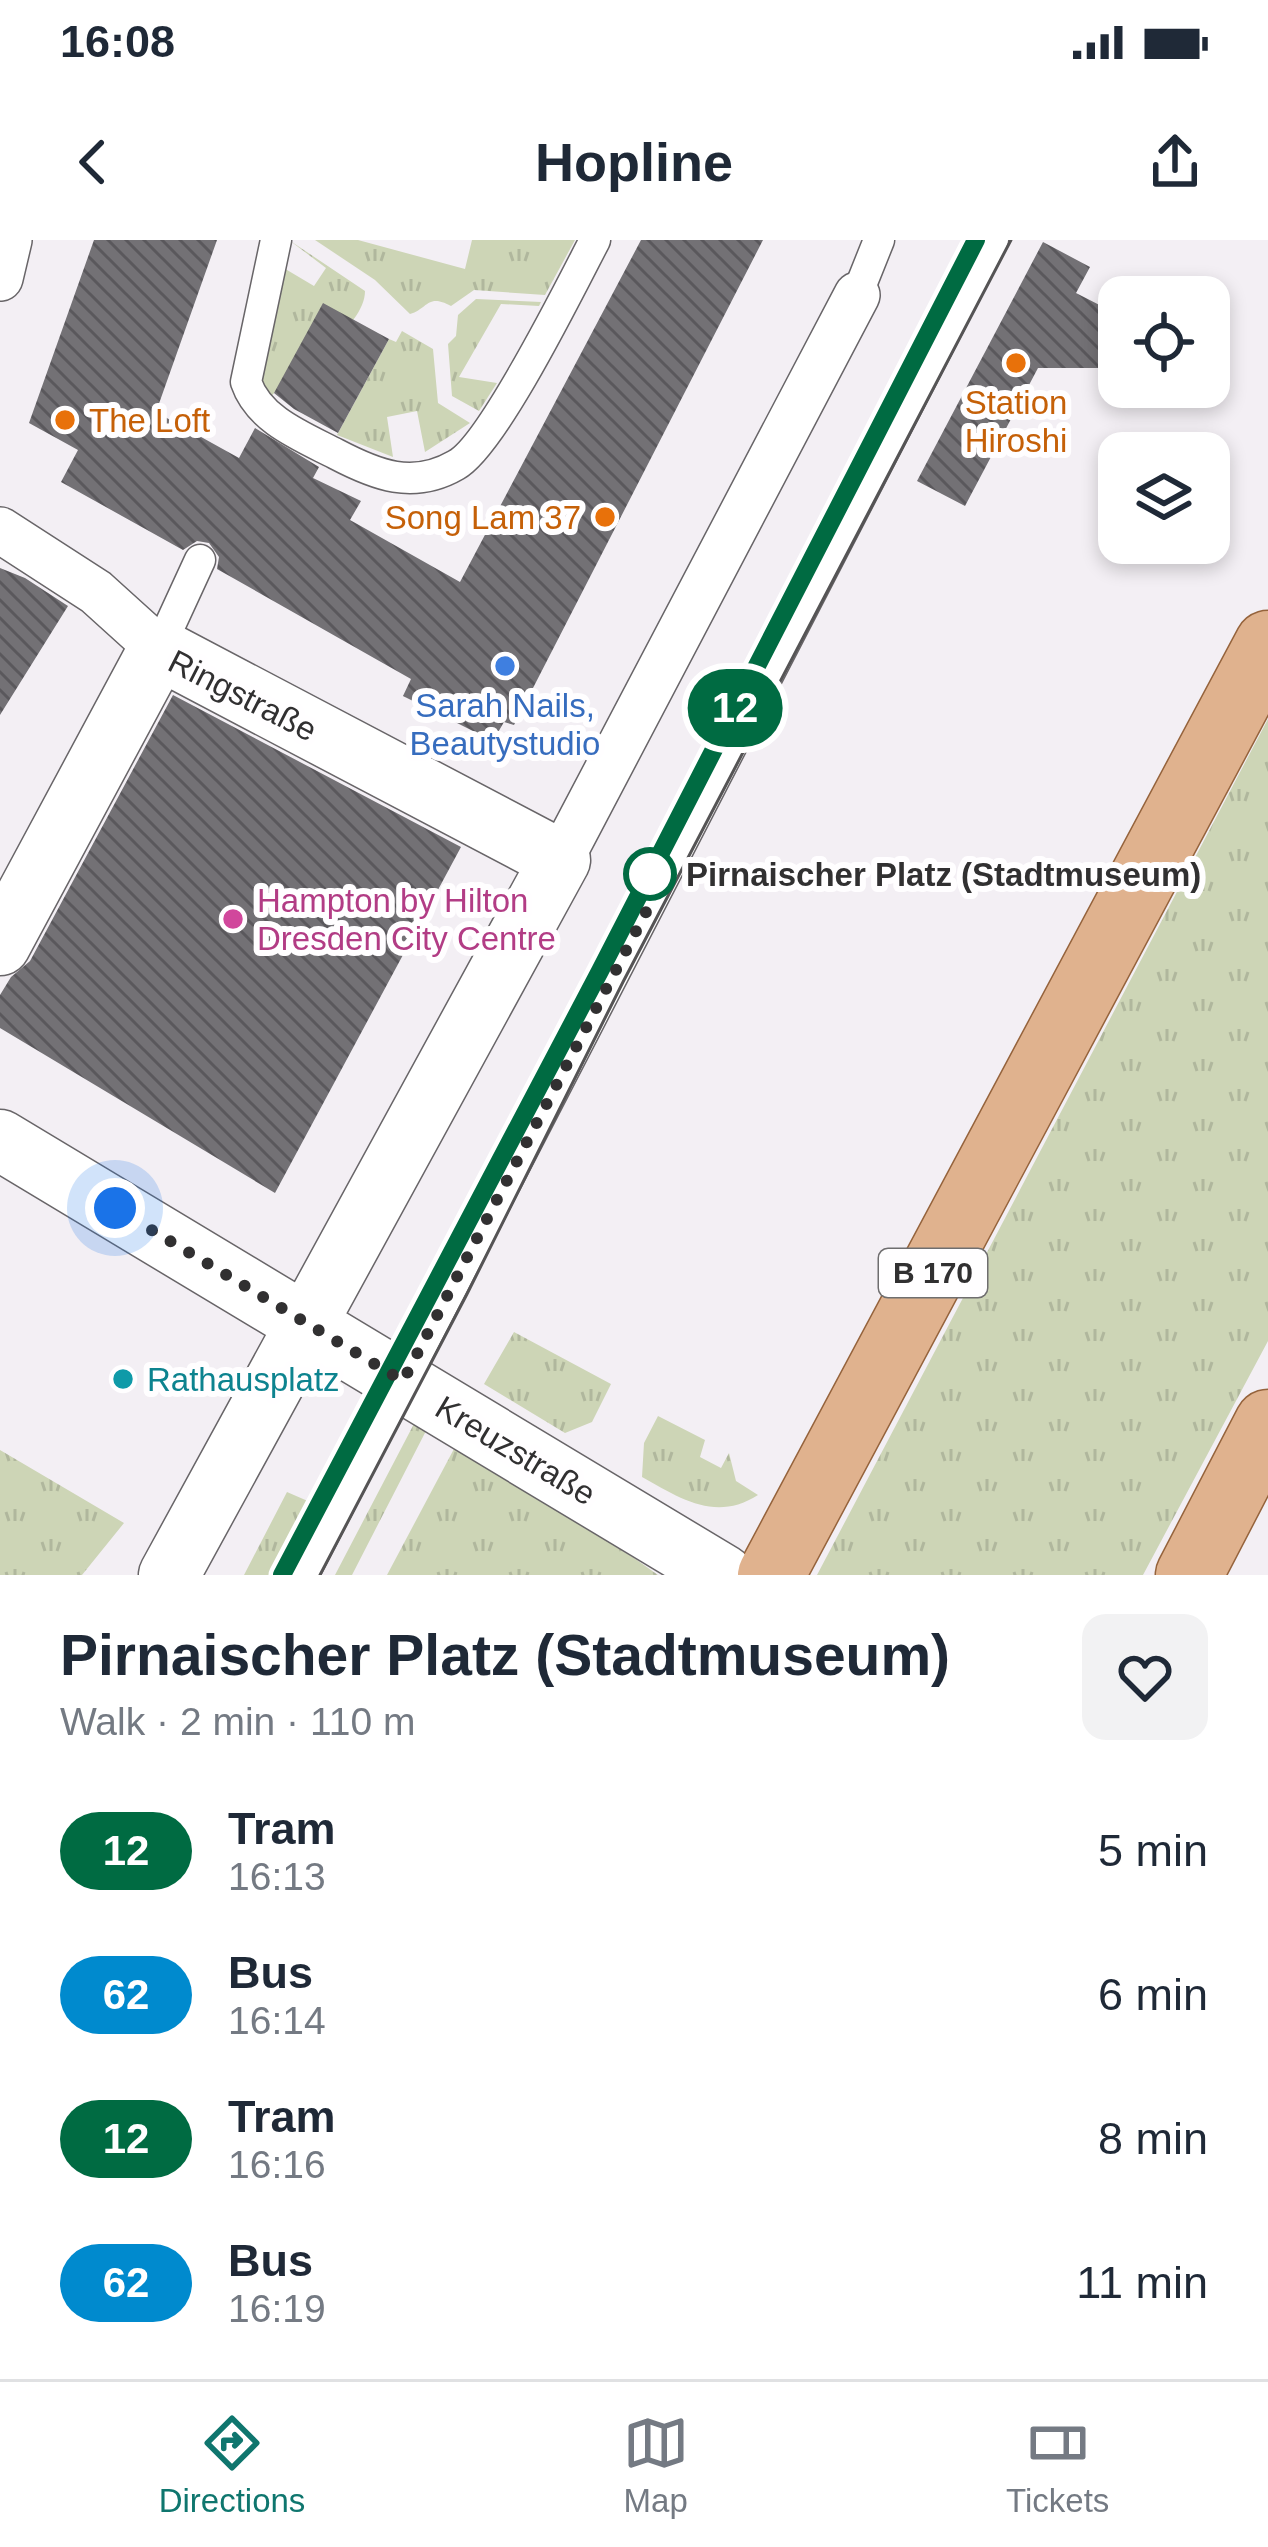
<!DOCTYPE html>
<meta charset="utf-8">
<style>
body{margin:0;font-family:Helvetica,sans-serif;background:#f2f2f3;color:#1f2937;height:100vh;display:flex;flex-direction:column;font-size:45px;white-space:nowrap}
*{box-sizing:border-box;margin:0}
p{font-size:39px;color:#747a83}
.icon{flex:none;width:66px;height:66px;fill:none;stroke:currentColor;stroke-width:2;stroke-linecap:round;stroke-linejoin:round}
.map{position:relative;height:1335px;overflow:hidden}
.side{display:flex;flex-direction:column;background:#fff;flex:1}
.side>*{flex:none}
.badge{padding:0 24px;border-radius:39px;font-size:42px;line-height:78px}
.controls{position:absolute;left:1098px;top:36px;display:grid;gap:24px}
.controls a{display:grid;place-items:center;width:132px;height:132px;border-radius:24px;background:#fff;box-shadow:0 6px 18px #0003;font-size:60px}
.you{position:absolute;width:60px;height:60px;margin:-30px;border:9px solid #fff;border-radius:50%;background:#1a73e8;box-shadow:0 0 0 18px #1a73e833}
.map>.badge{position:absolute;translate:-50% -50%;box-shadow:0 0 0 6px #fff}
.round{display:grid;place-items:center;flex:none;width:126px;height:126px;border-radius:24px;background:#f2f2f3}
.head{display:flex;align-items:center;justify-content:space-between;height:204px;padding:0 60px}
h1{font-size:57px;font-weight:600;line-height:90px}
ul{padding:0;list-style:none}
li{display:flex;align-items:center;gap:36px;height:144px;padding:0 60px}
li div{flex:1}
li b{display:block;font-size:45px}
li em{font-style:normal}
li .badge{min-width:132px;font-weight:700;text-align:center}
.status{display:flex;justify-content:space-between;align-items:center;height:84px;padding:0 60px;background:#fff;direction:ltr}
.status svg{height:33px;fill:currentColor}
header{display:flex;justify-content:space-between;align-items:center;height:156px;padding:0 60px;background:#fff;font-size:54px;font-weight:600}
.dock{display:flex;justify-content:space-around;align-items:center;height:168px;border-top:3px solid #e0e1e3;background:#fff;font-size:33px;color:#747a83}
.dock a{display:grid;justify-items:center;gap:6px}
.dock .active{color:#0f766e}
.map>svg:first-child{display:block}
.grass{fill:url(#grass-tufts)}
.building{fill:url(#building-back-hatch)}
.lines{fill:none;stroke-linecap:round;stroke-linejoin:round}
.service-casing{stroke:#686568;stroke-width:33}
.pedestrian-casing{stroke:#686568;stroke-width:48}
.minor-casing{stroke:#686568;stroke-width:63}
.primary-casing{stroke:#95633c;stroke-width:69}
.service{stroke:#fff;stroke-width:30}
.pedestrian{stroke:#fff;stroke-width:45}
.minor{stroke:#fff;stroke-width:60}
.primary{stroke:#e0b28e;stroke-width:66}
.tram{stroke:#555455;stroke-width:3}
.line-casing{stroke:#fff;stroke-width:27}
.line{stroke:#006b42;stroke-width:18}
.walk{stroke:#313031;stroke-width:12;stroke-dasharray:0 21.6}
.food-dot{fill:#e8710a;stroke:#fffeff;stroke-width:4.5}
.shop-dot{fill:#3f7fe0;stroke:#fffeff;stroke-width:4.5}
.stop-dot{fill:#fff;stroke:#006b42;stroke-width:6}
.hotel-dot{fill:#d1479c;stroke:#fffeff;stroke-width:4.5}
.culture-dot{fill:#0f9aa8;stroke:#fffeff;stroke-width:4.5}
.labels{text-anchor:middle;stroke-width:12;stroke-linejoin:round;paint-order:stroke}
.shield{fill:#fffeff;stroke:#6f6e6f;stroke-width:3}
.shield-label{font-size:30px;font-weight:bold;fill:#313031}
.food-label{font-size:33px;fill:#c56008;stroke:#fffeff}
.street-label{font-size:33px;fill:#313031;stroke:#fffeff}
.shop-label{font-size:33px;fill:#366cbe;stroke:#fffeff}
.stop-label{font-size:33px;font-weight:bold;fill:#313031;stroke:#fffeff;text-anchor:start}
.hotel-label{font-size:33px;fill:#b23c85;stroke:#fffeff;text-anchor:start}
.culture-label{font-size:33px;fill:#0d838f;stroke:#fffeff;text-anchor:start}
</style>
<div class="status"><b>16:08</b><svg viewBox="0 0 49 12"><path d="M0 12V9h3v3zM5 12V6h3v6zM10 12V3h3v9zM15 12V0h3v12zM26 1h20v11H26zM47 4h2v5h-2z"/></svg></div>
<header><svg class="icon" aria-label="back" viewBox="0 0 24 24"><path d="M15 5l-7 7 7 7"/></svg>Hopline<svg class="icon" aria-label="share" viewBox="0 0 24 24"><path d="M12 15V3M7 8l5-5 5 5M5 13v7h14v-7"/></svg></header>
<div class="map">
<svg width="1268" height="1335" viewBox="0 0 1268 1335">
<defs>
<pattern id="grass-tufts" width="24" height="20" patternUnits="userSpaceOnUse" patternTransform="scale(3)"><rect width="24" height="20" fill="#cdd5b6"/><path d="M3 7l-1-3M5 7V3M7 7l1-3M15 17l-1-3M17 17v-4M19 17l1-3" fill="none" stroke="#b0b79d"/></pattern>
<pattern id="building-back-hatch" width="6" height="6" patternUnits="userSpaceOnUse" patternTransform="scale(3)"><rect width="6" height="6" fill="#737175"/><path d="M-1 5l2 2M0 0l6 6M5-1l2 2" fill="none" stroke="#5a585c"/></pattern>
</defs>
<rect width="100%" height="100%" fill="#f3eff4"/>
<path class="grass" d="M 289,0 L 365,51 C 365,89 294,128 270,158 L 259,147 L 282,27 L 314,46 L 326,28 Z
M 315,0 L 358,0 L 465,29 L 472,0 L 575,0 L 545,55 L 474,50 L 451,66 C 427,53 428,69 410,74 L 375,40 Z
M 476,59 L 541,62 L 539,66 L 501,64 L 459,137 L 497,143 L 479,171 L 452,156 L 448,104 L 456,96 L 458,75 Z
M 402,91 L 433,109 L 438,163 L 470,183 L 425,212 L 417,171 L 387,177 L 393,217 L 337,195 L 389,99 L 396,102 Z
M 1268,479 L 1268,1101 L 1143,1335 L 817,1335 Z
M 514,1092 L 611,1144 L 592,1182 L 565,1193 L 484,1144 Z
M 658,1176 L 705,1200 L 700,1217 L 721,1228 L 729,1213 L 736,1241 L 758,1255 C 716,1282 681,1259 642,1237 L 644,1203 Z
M 416,1180 L 428,1187 L 352,1335 L 335,1335 Z
M 455,1207 L 634,1318 L 658,1335 L 387,1335 Z
M 0,1210 L 124,1283 L 82,1335 L 0,1335 Z
M 287,1252 L 310,1262 L 272,1335 L 244,1335 Z"/>
<path class="building" d="M 94,0 L 217,0 L 156,172 L 239,218 L 255,188 L 319,227 L 313,238 L 361,261 L 350,280 L 460,342 L 641,0 L 763,0 L 514,485 L 504,482 L 493,501 L 403,456 L 411,439 L 217,329 L 219,317 L 209,303 L 197,301 L 183,310 L 61,242 L 78,210 L 29,183 Z
M 1043,2 L 1090,27 L 1076,53 L 1119,75 L 1119,128 L 1038,128 L 965,266 L 917,241 Z
M 323,63 L 389,99 L 338,193 L 294,169 L 274,153 Z
M 0,328 L 25,338 L 68,366 L 0,475 Z
M 173,455 L 461,607 L 275,953 L 0,788 L 0,755 L 11,737 L 30,721 Z"/>
<g class="lines">
<g class="service-casing">
<path id="service" d="M 276,0 L 246,142 C 259,180 301,196 336,214 C 376,235 413,250 456,225 C 493,205 572,44 595,0
M 857,55 L 879,0
M 159,409 L 200,320
M 303,1335 L 993,0"/>
</g>
<g class="pedestrian-casing">
<path id="pedestrian" d="M 0,38 L 9,0
M 0,290 L 96,352 L 159,409
M 560,620 L 857,55"/>
</g>
<g class="minor-casing">
<path id="minor" d="M 0,705 L 159,409 L 560,620 L 169,1335
M 0,900 L 723,1335"/>
</g>
<g class="primary-casing">
<path id="primary" d="M 771,1335 L 1268,404
M 1189,1335 L 1268,1183"/>
</g>
<use href="#service" class="service"/>
<use href="#pedestrian" class="pedestrian"/>
<use href="#minor" class="minor"/>
<use href="#primary" class="primary"/>
<path class="tram" d="M 282,1335 L 600,731 L 976,0
M 320,1335 L 467,1054 L 623,742 L 1011,0"/>
</g>
<g class="lines">
<g class="line-casing">
<path id="line" d="M 282,1335 L 600,731 L 976,0"/>
</g>
<use href="#line" class="line"/>
<path class="walk" d="M 115,968 L 403,1141 L 662,641 L 650,634"/>
</g>
<g class="food-dot">
<circle cx="1016" cy="123" r="12"/>
<circle cx="65" cy="180" r="12"/>
<circle cx="605" cy="277" r="12"/>
</g>
<circle class="shop-dot" cx="505" cy="426" r="12"/>
<circle class="stop-dot" cx="650" cy="634" r="24"/>
<circle class="hotel-dot" cx="233" cy="679" r="12"/>
<circle class="culture-dot" cx="123" cy="1139" r="12"/>
<g class="labels">
<rect class="shield" x="879" y="1009" width="108" height="48" rx="9"/>
<g class="shield-label">
<text x="933" y="1043">B 170</text>
</g>
<g class="food-label">
<text x="1016" y="174">Station<tspan x="1016" dy="38">Hiroshi</tspan></text>
<text x="89" y="192" text-anchor="start">The Loft</text>
<text x="581" y="289" text-anchor="end">Song Lam 37</text>
</g>
<g class="street-label">
<text transform="translate(243 455) rotate(27)" y="12">Ringstraße</text>
<text transform="translate(516 1210) rotate(31)" y="12">Kreuzstraße</text>
</g>
<g class="shop-label">
<text x="505" y="477">Sarah Nails,<tspan x="505" dy="38">Beautystudio</tspan></text>
</g>
<g class="stop-label">
<text x="686" y="646">Pirnaischer Platz (Stadtmuseum)</text>
</g>
<g class="hotel-label">
<text x="257" y="672">Hampton by Hilton<tspan x="257" dy="38">Dresden City Centre</tspan></text>
</g>
<g class="culture-label">
<text x="147" y="1151">Rathausplatz</text>
</g>
</g>
</svg>
<div class="controls">
<a><svg class="icon" aria-label="locate" viewBox="0 0 24 24"><circle cx="12" cy="12" r="6"/><path d="M12 2v4M12 18v4M2 12h4M18 12h4"/></svg></a>
<a><svg class="icon" aria-label="layers" viewBox="0 0 24 24"><path d="M12 4l9 5-9 5-9-5zM3 14l9 5 9-5"/></svg></a>
</div>
<div class="you" style="left:115px;top:968px"></div>
<b class="badge" style="left:735px;top:468px;background:#006b42;color:#fff">12</b>
</div>
<section class="side">
<div class="head"><div><h1>Pirnaischer Platz (Stadtmuseum)</h1><p>Walk · 2 min · 110 m</p></div><a class="round"><svg class="icon" aria-label="heart" viewBox="0 0 24 24"><path d="M12 20l-8-8c-3-5 5-10 8-4 3-6 11-1 8 4z"/></svg></a></div>
<ul>
<li><span class="badge" style="background:#006b42;color:#fff">12</span><div><b>Tram</b><p>16:13</p></div><em>5 min</em></li>
<li><span class="badge" style="background:#008ace;color:#fff">62</span><div><b>Bus</b><p>16:14</p></div><em>6 min</em></li>
<li><span class="badge" style="background:#006b42;color:#fff">12</span><div><b>Tram</b><p>16:16</p></div><em>8 min</em></li>
<li><span class="badge" style="background:#008ace;color:#fff">62</span><div><b>Bus</b><p>16:19</p></div><em>11 min</em></li>
</ul>
</section>
<nav class="dock">
<a class="active"><svg class="icon" aria-label="directions" viewBox="0 0 24 24"><path d="M12 3l9 9-9 9-9-9zM9 14v-3h6M13 9l2 2-2 2"/></svg>Directions</a>
<a><svg class="icon" aria-label="map" viewBox="0 0 24 24"><path d="M3 6l6-2 6 2 6-2v14l-6 2-6-2-6 2zM9 4v14M15 6v14"/></svg>Map</a>
<a><svg class="icon" aria-label="tickets" viewBox="0 0 24 24"><path d="M3 7h18v10H3zM15 7v10"/></svg>Tickets</a>
</nav>
